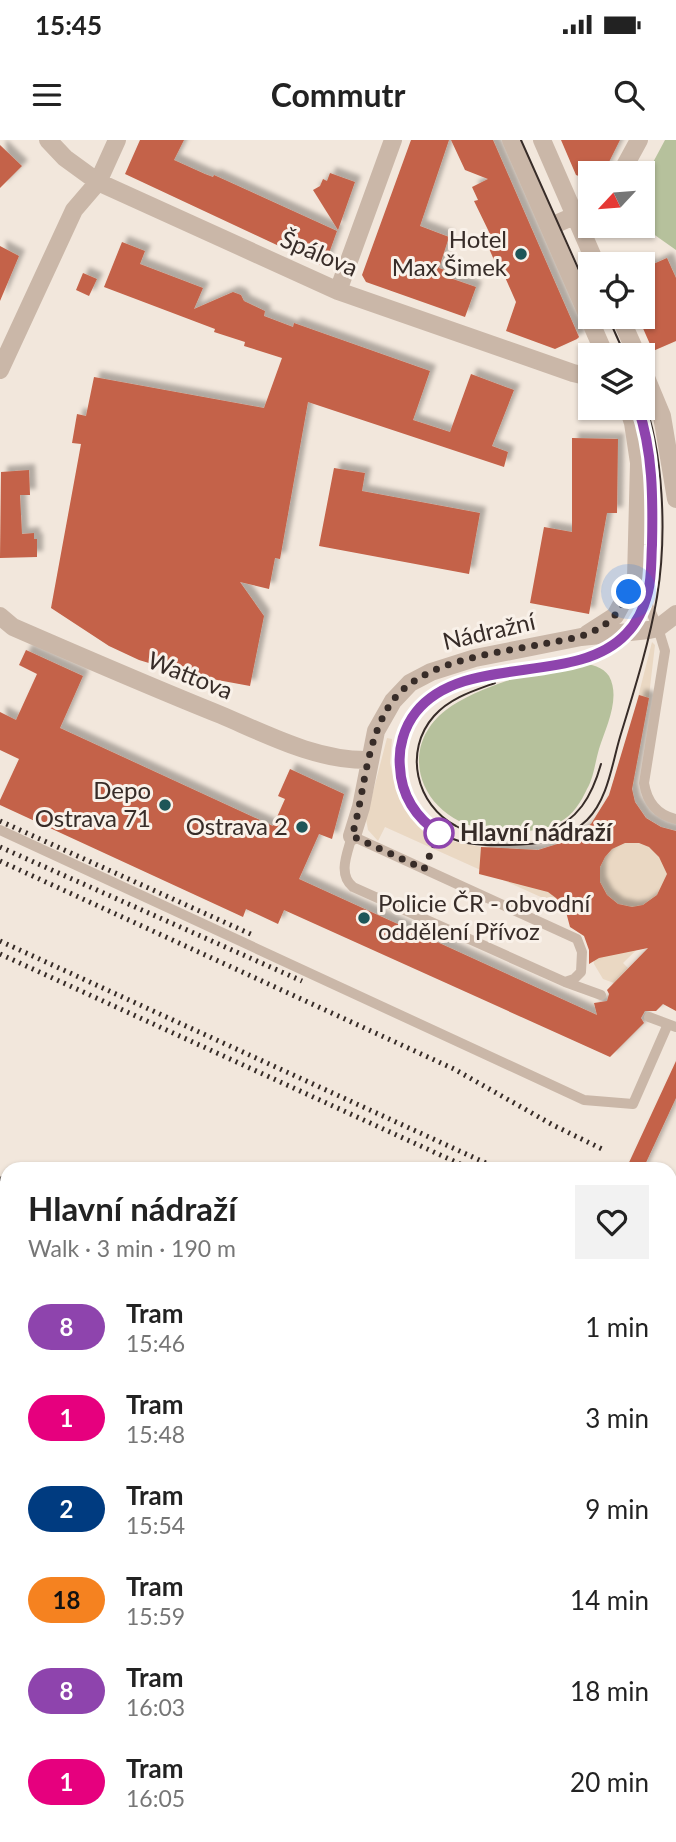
<!DOCTYPE html>
<meta charset="utf-8">
<style>
body{margin:0;font-family:Lato,sans-serif;background:#f2f2f2;color:#222;height:100vh;display:flex;flex-direction:column;font-size:26px;white-space:nowrap}
*{box-sizing:border-box;margin:0}
p{font-size:23px;color:#767676}
.icon{flex:none;width:38px;height:38px;fill:none;stroke:currentColor;stroke-width:2;stroke-linecap:round;stroke-linejoin:round}
.map{position:relative;flex:1;overflow:hidden}
.side{position:absolute;left:0px;top:1022px;width:677px;height:681px;display:flex;flex-direction:column;background:#fff;border-radius:21px 21px 0 0;box-shadow:0 2px 5px #0004}
.side>*{flex:none}
.badge{padding:0 14px;border-radius:23px;font-size:24px;line-height:46px}
.needle{width:46px;rotate:244deg}
.fabs{position:absolute;left:578px;top:21px;display:grid;gap:14px}
.fabs a{display:grid;place-items:center;width:77px;height:77px;border-radius:0px;background:#fff;box-shadow:0 2px 5px #0004;font-size:35px}
.you{position:absolute;width:35px;height:35px;margin:-18px;border:5px solid #fff;border-radius:50%;background:#1a73e8;box-shadow:0 0 0 10px #1a73e833}
.map>.badge{position:absolute;translate:-50% -50%;box-shadow:0 0 0 4px #fff}
.round{display:grid;place-items:center;flex:none;width:74px;height:74px;border-radius:0px;background:#f2f2f2}
.summary{display:flex;align-items:center;justify-content:space-between;height:119px;padding:0 28px}
h1{font-size:33px;font-weight:700;line-height:52px}
ul{padding:0;list-style:none}
li{display:flex;align-items:center;gap:21px;height:91px;padding:0 28px}
li div{flex:1}
li b{display:block;font-size:26px}
li em{font-style:normal}
li .badge{min-width:77px;font-weight:700;text-align:center}
.status{display:flex;justify-content:space-between;align-items:center;height:49px;padding:0 35px;background:#fff;direction:ltr}
.status svg{height:19px;fill:currentColor}
header{display:flex;justify-content:space-between;align-items:center;height:91px;padding:0 28px;background:#fff;font-size:32px;font-weight:700}
.map>svg:first-child{display:block}
.green{fill:#b6c19c}
.plaza{fill:#ead8c3}
.building{fill:#c46248;fill-rule:evenodd;filter:url(#shadow)}
.lines{fill:none;stroke-linecap:round;stroke-linejoin:round}
.lane{stroke:#cab7a8;stroke-width:10}
.street{stroke:#cab7a8;stroke-width:18}
.tram{stroke:#372c28;stroke-width:2}
.rail{stroke:#372c28;stroke-width:5;stroke-dasharray:2 5;stroke-linecap:butt}
.line-casing{stroke:#fff;stroke-width:16}
.line{stroke:#8e44ad;stroke-width:10}
.walk{stroke:#372c28;stroke-width:7;stroke-dasharray:0 12.6}
.poi-dot{fill:#1e5658;stroke:#f9f1e9;stroke-width:2.5}
.stop-dot{fill:#fff;stroke:#8e44ad;stroke-width:3.5}
.labels{text-anchor:middle;stroke-width:6;stroke-linejoin:round;paint-order:stroke}
.poi-label{font-size:24px;fill:#372c28;stroke:#f9f1e9;text-anchor:end}
.street-label{font-size:24px;fill:#372c28;stroke:#f9f1e9}
.stop-label{font-size:24px;font-weight:bold;fill:#372c28;stroke:#f9f1e9;text-anchor:start}
</style>
<div class="status"><b>15:45</b><svg viewBox="0 0 49 12"><path d="M0 12V9h3v3zM5 12V6h3v6zM10 12V3h3v9zM15 12V0h3v12zM26 1h20v11H26zM47 4h2v5h-2z"/></svg></div>
<header><svg class="icon" aria-label="menu" viewBox="0 0 24 24"><path d="M4 6h16M4 12h16M4 18h16"/></svg>Commutr<svg class="icon" aria-label="search" viewBox="0 0 24 24"><circle cx="10" cy="10" r="6"/><path d="M15 15l6 6"/></svg></header>
<div class="map">
<svg width="676" height="1702" viewBox="0 0 676 1702">
<defs>
<filter id="shadow"><feDropShadow dx="6" dy="-6" stdDeviation="2" flood-color="#0004"/></filter>
</defs>
<rect width="100%" height="100%" fill="#f2e7dc"/>
<path class="green" d="M 665,0 L 676,0 L 676,110 L 642,86 L 642,43 Z
M 581,523 C 591,524 603,527 609,536 C 621,558 606,587 599,609 C 595,622 594,637 587,649 C 581,662 573,675 560,682 C 539,694 511,692 487,689 C 424,682 393,611 446,570 C 475,547 545,527 581,523 Z"/>
<path class="plaza" d="M 652,502 L 655,505 L 648,564 L 632,649 L 636,673 L 666,695 L 676,771 L 623,823 L 628,828 L 614,843 L 603,839 L 594,824 L 593,816 L 603,785 L 385,687 L 378,701 L 368,690 L 366,679 L 387,598 L 392,599 L 390,623 L 397,653 L 411,676 L 429,691 L 442,699 L 481,707 L 481,711 L 520,714 L 558,709 L 602,676 L 640,562 L 637,561 Z"/>
<path class="building" d="M 140,0 L 184,0 L 174,20 L 205,34 L 213,37 L 214,35 L 337,91 L 324,127 L 125,34 Z
M 411,0 L 449,0 L 420,86 L 449,97 L 439,128 L 459,135 L 450,138 L 476,147 L 465,177 L 366,142 L 362,135 Z
M 451,0 L 493,0 L 579,197 L 577,199 L 555,209 L 506,191 L 516,162 L 497,119 L 494,120 L 484,97 L 490,94 L 474,61 L 478,60 L 472,47 L 488,39 L 465,30 Z
M 561,0 L 620,0 L 606,28 L 584,38 L 576,35 Z
M 0,5 L 22,26 L 0,48 Z
M 330,33 L 355,42 L 338,90 L 313,50 L 320,46 L 323,39 L 327,41 Z
M 122,102 L 145,111 L 140,124 L 203,148 L 194,169 L 233,152 L 241,155 L 244,161 L 265,171 L 264,176 L 293,187 L 294,183 L 430,231 L 413,280 L 450,292 L 471,234 L 514,250 L 492,306 L 508,312 L 504,327 L 308,262 L 280,419 L 275,418 L 269,449 L 240,442 L 264,476 L 250,546 L 185,534 L 139,520 L 109,506 L 51,468 L 81,304 L 72,303 L 77,274 L 86,276 L 94,237 L 264,268 L 282,218 L 244,206 L 245,202 L 214,192 L 215,189 L 104,147 Z
M 0,106 L 19,116 L 0,161 Z
M 667,118 L 676,138 L 676,201 L 653,211 L 638,177 L 642,177 L 642,129 Z
M 83,133 L 97,139 L 89,156 L 76,150 Z
M 572,298 L 618,299 L 617,373 L 607,373 L 589,474 L 530,463 L 544,387 L 572,392 Z
M 334,328 L 365,333 L 362,351 L 480,373 L 469,434 L 319,406 Z
M 29,330 L 30,355 L 20,355 L 22,394 L 34,393 L 34,399 L 37,399 L 37,417 L 0,418 L 1,332 Z
M 26,510 L 83,536 L 60,588 L 273,686 L 285,659 L 278,656 L 290,629 L 344,654 L 332,699 L 319,694 L 299,739 L 597,875 L 594,863 L 607,861 L 609,854 L 607,850 L 648,808 L 599,818 L 589,824 L 589,810 L 584,796 L 570,787 L 566,772 L 556,758 L 548,752 L 479,734 L 481,707 L 538,710 L 567,701 L 591,684 L 609,655 L 639,555 L 649,558 L 632,649 L 635,662 L 646,678 L 661,687 L 676,691 L 676,871 L 663,864 L 656,871 L 645,871 L 641,878 L 644,883 L 610,917 L 284,770 L 278,784 L 246,769 L 243,777 L 0,665 L 0,660 L 19,619 L 0,610 L 0,572 L 16,580 L 37,534 L 19,525 ZM 625,703 L 639,703 L 649,707 L 659,717 L 667,734 L 657,755 L 643,765 L 632,767 L 618,764 L 607,755 L 600,742 L 600,727 L 605,717 L 612,709 Z
M 676,921 L 676,958 L 643,1029 L 626,1029 Z"/>
<g class="lines">
<path class="lane" d="M 636,438 L 658,488 L 665,511 L 644,643 C 647,662 657,675 676,679
M 0,690 L 584,960 L 633,964 L 668,884
M 565,842 L 574,839 L 581,832 L 582,812 L 577,799 L 352,696 C 348,712 337,734 353,747 L 565,842 L 601,855
M 649,877 L 676,887"/>
<path class="street" d="M 48,0 L 65,18 L 98,42 L 338,151 L 573,233 L 590,237
M 511,0 L 605,215
M 542,0 L 596,124
M 621,33 L 639,0
M 549,87 L 590,69
M 338,151 L 393,0
M 620,177 L 637,215
M 642,228 L 662,276 L 676,359
M 0,230 L 74,70 L 98,42 L 117,0
M 0,476 L 13,487 C 82,517 151,547 221,575 C 268,595 317,621 369,620
M 587,494 L 615,476 L 636,438 L 639,323 L 633,283 L 628,268
M 352,696 L 361,667 L 376,591 L 393,561 L 410,543 L 431,532 L 475,518 L 581,497 L 649,490 L 658,488 L 676,474"/>
<path class="tram" d="M 521,0 L 590,155
M 608,177 L 625,215
M 637,268 C 652,310 653,355 652,399 C 651,416 652,436 648,453 C 616,571 448,492 407,588 C 386,635 412,688 462,702 C 477,706 494,705 509,705 C 538,705 566,701 587,680 C 608,659 612,624 620,597 C 634,551 649,504 657,457 C 667,396 664,312 642,255
M 495,543 C 473,551 450,558 434,576 C 403,611 416,665 456,686 C 470,694 487,695 503,695
M 545,693 C 578,681 592,656 601,624"/>
<path class="rail" d="M 0,681 L 255,796
M 0,707 L 302,841
M 0,721 L 454,929 L 553,985 L 602,1009
M 0,801 L 499,1029
M 0,814 L 471,1029
M 0,1038 L 7,1041
M 0,1052 L 7,1055
M 0,1066 L 7,1069
M 670,1107 L 676,1110
M 670,1120 L 676,1123
M 670,1292 L 676,1293
M 670,1317 L 676,1320
M 670,1343 L 676,1346
M 670,1448 L 676,1439
M 670,1478 L 676,1460
M 670,1596 L 676,1599"/>
</g>
<g class="lines">
<g class="line-casing">
<path id="line" d="M 439,693 C 416,678 401,655 400,627 C 398,608 404,587 416,572 C 464,512 576,547 626,494 C 637,483 644,468 648,452 C 652,437 651,420 652,405 C 653,359 653,311 638,268"/>
</g>
<use href="#line" class="line"/>
<path class="walk" d="M 439,693 L 424,729 L 352,696 C 365,652 365,602 391,563 C 422,519 499,513 548,503 C 572,499 598,495 615,475 C 621,468 625,459 629,452"/>
</g>
<g class="poi-dot">
<circle cx="521" cy="114" r="7"/>
<circle cx="165" cy="665" r="7"/>
<circle cx="302" cy="687" r="7"/>
<circle cx="364" cy="778" r="7"/>
</g>
<circle class="stop-dot" cx="439" cy="693" r="14"/>
<g class="labels">
<g class="poi-label">
<text x="507" y="108">Hotel<tspan x="507" dy="28">Max Šimek</tspan></text>
<text x="151" y="659">Depo<tspan x="151" dy="28">Ostrava 71</tspan></text>
<text x="288" y="695">Ostrava 2</text>
<text x="378" y="772" text-anchor="start">Policie ČR - obvodní<tspan x="378" dy="28">oddělení Přívoz</tspan></text>
</g>
<g class="street-label">
<text transform="translate(319 114) rotate(23)" y="8">Špálova</text>
<text transform="translate(489 492) rotate(-13)" y="8">Nádražní</text>
<text transform="translate(190 536) rotate(22)" y="8">Wattova</text>
</g>
<g class="stop-label">
<text x="460" y="701">Hlavní nádraží</text>
</g>
</g>
</svg>
<div class="fabs">
<a><svg class="needle" viewBox="-14 -14 28 28"><path d="M0-13l5 13h-10z" fill="#e53935"/><path d="M0 13l5-13h-10z" fill="#767676"/></svg></a>
<a><svg class="icon" aria-label="locate" viewBox="0 0 24 24"><circle cx="12" cy="12" r="6"/><path d="M12 2v4M12 18v4M2 12h4M18 12h4"/></svg></a>
<a><svg class="icon" aria-label="layers" viewBox="0 0 24 24"><path d="M12 4l9 5-9 5-9-5zM3 14l9 5 9-5"/></svg></a>
</div>
<div class="you" style="left:629px;top:452px"></div>
<section class="side">
<div class="summary"><div><h1>Hlavní nádraží</h1><p>Walk · 3 min · 190 m</p></div><a class="round"><svg class="icon" aria-label="heart" viewBox="0 0 24 24"><path d="M12 20l-8-8c-3-5 5-10 8-4 3-6 11-1 8 4z"/></svg></a></div>
<ul>
<li><span class="badge" style="background:#8e44ad;color:#fff">8</span><div><b>Tram</b><p>15:46</p></div><em>1 min</em></li>
<li><span class="badge" style="background:#e6007e;color:#fff">1</span><div><b>Tram</b><p>15:48</p></div><em>3 min</em></li>
<li><span class="badge" style="background:#003b80;color:#fff">2</span><div><b>Tram</b><p>15:54</p></div><em>9 min</em></li>
<li><span class="badge" style="background:#f58220;color:#111">18</span><div><b>Tram</b><p>15:59</p></div><em>14 min</em></li>
<li><span class="badge" style="background:#8e44ad;color:#fff">8</span><div><b>Tram</b><p>16:03</p></div><em>18 min</em></li>
<li><span class="badge" style="background:#e6007e;color:#fff">1</span><div><b>Tram</b><p>16:05</p></div><em>20 min</em></li>
</ul>
</section>
</div>
